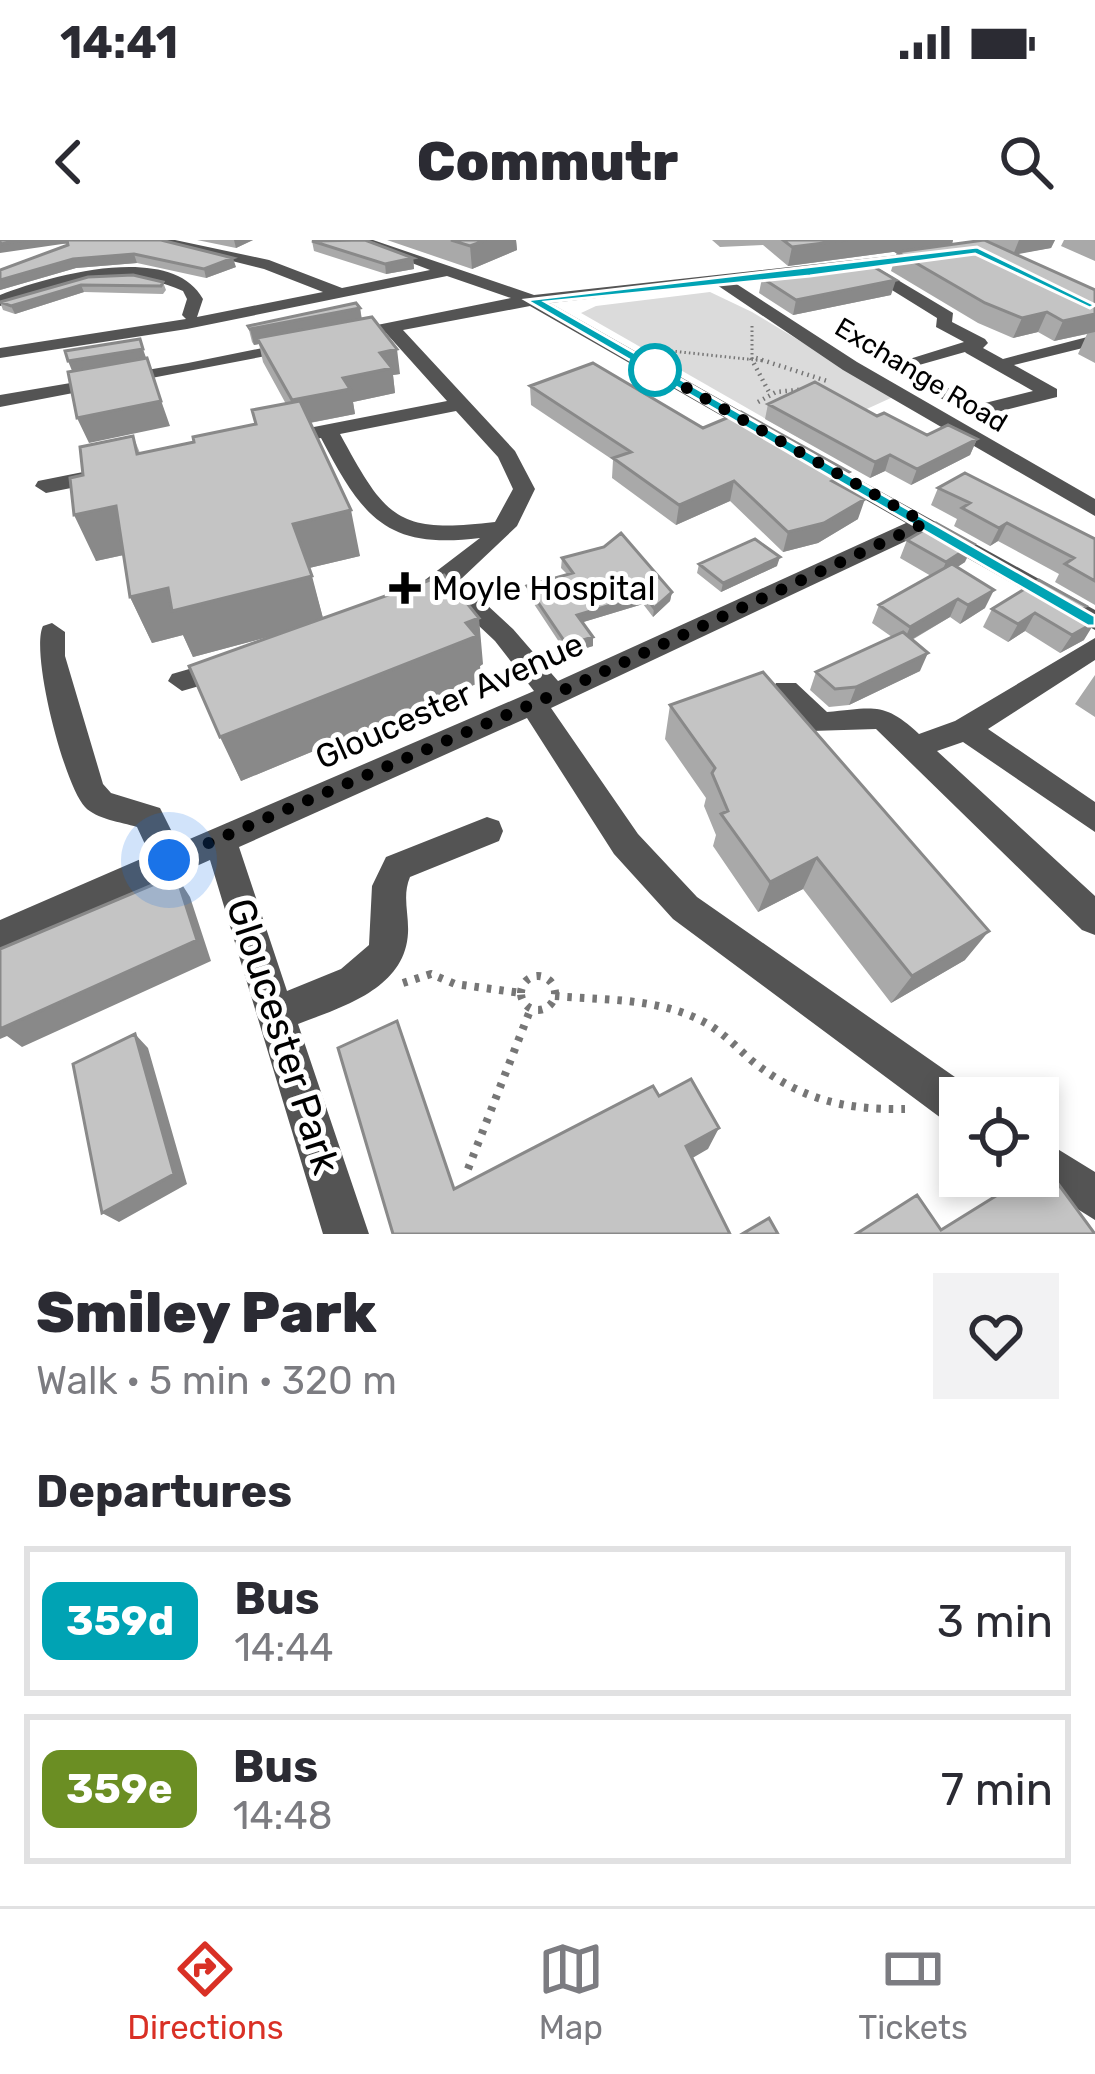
<!DOCTYPE html>
<meta charset="utf-8">
<style>
body{margin:0;font-family:Rubik,sans-serif;background:#f2f2f3;color:#2b2b33;height:100vh;display:flex;flex-direction:column;font-size:45px;white-space:nowrap}
*{box-sizing:border-box;margin:0}
p{font-size:39px;color:#7c7c81}
.icon{flex:none;width:66px;height:66px;fill:none;stroke:currentColor;stroke-width:2;stroke-linecap:round;stroke-linejoin:round}
.map{position:relative;height:994px;overflow:hidden}
.sheet{display:flex;flex-direction:column;background:#fff;flex:1}
.sheet>*{flex:none}
.badge{padding:0 24px;border-radius:18px;font-size:42px;line-height:78px}
.controls{position:absolute;left:939px;top:837px;display:grid;gap:24px}
.controls a{display:grid;place-items:center;width:120px;height:120px;border-radius:0px;background:#fff;box-shadow:0 6px 18px #0003;font-size:60px}
.you{position:absolute;width:60px;height:60px;margin:-30px;border:9px solid #fff;border-radius:50%;background:#1a73e8;box-shadow:0 0 0 18px #1a73e833}
.map>.badge{position:absolute;translate:-50% -50%;box-shadow:0 0 0 6px #fff}
h2{padding:0 36px;font-size:45px;line-height:108px}
.round{display:grid;place-items:center;flex:none;width:126px;height:126px;border-radius:0px;background:#f2f2f3}
.summary{display:flex;align-items:center;justify-content:space-between;height:204px;padding:0 36px}
h1{font-size:57px;font-weight:800;line-height:90px}
ul{padding:0;list-style:none}
li{display:flex;align-items:center;gap:36px;height:150px;margin:0 24px 18px;padding:0 12px;border:6px solid #e1e1e2;border-radius:0px}
li div{flex:1}
li b{display:block;font-size:45px}
li em{font-style:normal}
li .badge{min-width:132px;font-weight:700;text-align:center}
.status{display:flex;justify-content:space-between;align-items:center;height:84px;padding:0 60px;background:#fff;direction:ltr}
.status svg{height:33px;fill:currentColor}
header{display:flex;justify-content:space-between;align-items:center;height:156px;padding:0 36px;background:#fff;font-size:54px;font-weight:800}
.menu{display:flex;justify-content:space-around;align-items:center;height:168px;border-top:3px solid #e1e1e2;background:#fff;font-size:33px;color:#7c7c81}
.menu a{display:grid;justify-items:center;gap:6px}
.menu .current{color:#d93025}
.map>svg:first-child{display:block}
.green{fill:#dbdbdb}
.lines{fill:none;stroke-linecap:round;stroke-linejoin:round}
.path-far2{stroke:#767676;stroke-width:3;stroke-dasharray:1.5 3;stroke-linecap:butt}
.path-far1{stroke:#767676;stroke-width:4.5;stroke-dasharray:1.5 4.5;stroke-linecap:butt}
.path{stroke:#767676;stroke-width:8;stroke-dasharray:4.5 8;stroke-linecap:butt}
.minor{fill:#545454;fill-rule:evenodd}
.wall{fill:#a9a9a9}
.shaded-wall{fill:#898989}
.building{fill:#c4c4c4;stroke:#898989;stroke-width:3}
.line{fill:#00a3b4;stroke:#fff;stroke-width:3}
.walk{stroke:#000;stroke-width:12;stroke-dasharray:0 21.6}
.stop-dot{fill:#fff;stroke:#00a3b4;stroke-width:6}
.poi-dot{fill:#000;stroke:#fff;stroke-width:4.5}
.labels{text-anchor:middle;stroke-width:10;stroke-linejoin:round;paint-order:stroke}
.far-street-label{font-size:27px;fill:#000;stroke:#fff}
.poi-label{font-size:33px;fill:#000;stroke:#fff;text-anchor:start}
.street-label{font-size:33px;fill:#000;stroke:#fff}
.near-street-label{font-size:39px;fill:#000;stroke:#fff}
</style>
<div class="status"><b>14:41</b><svg viewBox="0 0 49 12"><path d="M0 12V9h3v3zM5 12V6h3v6zM10 12V3h3v9zM15 12V0h3v12zM26 1h20v11H26zM47 4h2v5h-2z"/></svg></div>
<header><svg class="icon" aria-label="back" viewBox="0 0 24 24"><path d="M15 5l-7 7 7 7"/></svg>Commutr<svg class="icon" aria-label="search" viewBox="0 0 24 24"><circle cx="10" cy="10" r="6"/><path d="M15 15l6 6"/></svg></header>
<div class="map">
<svg width="1095" height="994" viewBox="0 0 1095 994">
<rect width="100%" height="100%" fill="#fff"/>
<path class="green" d="M 710,52 L 752,72 L 893,157 L 801,199 L 581,73 L 596,66 Z"/>
<g class="lines">
<path class="path-far2" d="M 752,86 L 752,121
M 662,110 L 765,121"/>
<path class="path-far1" d="M 751,118 L 770,154
M 756,118 L 830,142
M 758,162 L 776,152 L 807,149"/>
<path class="path" d="M521 753a17 17 0 1 1 34 0a17 17 0 1 1-34 0Z
M 403,743 L 431,734 L 455,744 L 521,753
M 555,756 C 603,760 656,758 700,780 C 720,789 735,806 751,820 C 799,859 843,870 905,869
M 468,929 L 531,768"/>
<path class="minor" d="M 148,0 L 175,0 L 269,20 L 342,48 L 430,30 L 352,0 L 373,0 L 534,55 L 935,11 L 943,16 L 940,19 L 876,27 L 953,73 L 952,82 L 985,99 L 988,103 L 983,108 L 1003,119 L 1095,95 L 1095,105 L 1014,125 L 1057,149 L 1057,157 L 974,178 L 887,126 L 964,102 L 936,87 L 937,78 L 858,29 L 735,43 L 857,122 L 1095,259 L 1095,276 L 843,130 L 717,45 L 550,63 L 776,191 L 776,199 L 762,199 L 530,66 L 403,90 L 515,211 L 535,249 L 517,286 L 460,340 L 513,389 L 558,441 L 906,283 L 803,224 L 800,219 L 811,213 L 1095,370 L 1095,390 L 923,293 L 551,468 L 638,594 L 697,657 L 975,851 L 977,858 L 960,858 L 960,887 L 945,881 L 673,679 L 614,614 L 527,478 L 239,607 L 287,751 L 341,729 L 369,705 L 372,646 L 386,617 L 487,577 L 499,581 L 503,591 L 499,601 L 410,637 C 402,656 409,673 408,693 C 405,749 342,767 298,784 L 369,994 L 323,994 L 210,620 L 0,714 L 0,680 L 150,615 L 137,587 C 121,582 96,579 85,567 C 64,545 30,412 43,386 L 52,383 L 65,392 L 65,416 L 103,544 L 111,553 L 160,568 L 178,604 L 534,451 L 495,401 L 443,352 L 413,367 L 400,359 L 480,298 C 385,310 362,276 321,198 L 278,206 L 268,200 L 278,194 L 447,161 L 386,93 L 0,167 L 0,155 L 188,123 L 511,58 L 447,36 L 187,89 L 0,118 L 0,108 L 186,79 L 182,75 L 187,59 L 183,51 C 120,22 61,47 0,66 L 0,55 C 49,36 171,1 203,59 L 197,77 L 323,52 L 264,29 ZM 965,112 L 966,113 L 1033,151 L 977,165 L 912,127 ZM 456,171 L 498,217 L 513,249 L 495,282 C 396,294 386,278 340,194 Z
M 108,227 L 119,234 L 116,239 L 46,253 L 35,246 L 38,241 Z
M 1095,398 L 1095,420 L 988,489 L 1095,562 L 1095,592 L 963,502 L 937,511 L 1095,656 L 1095,695 L 1082,690 L 876,489 L 811,491 L 772,450 L 776,443 L 796,443 L 827,472 C 873,468 884,461 919,494 L 955,481 Z
M 234,416 L 248,426 L 244,433 L 182,451 L 168,441 L 172,434 Z
M 1038,897 L 1095,932 L 1095,980 L 1025,936 L 1038,936 Z"/>
</g>
<path class="wall" d="M 0,0 L 161,0 L 236,27 L 206,38 L 137,23 L 76,28 L 0,50 L 0,30 L 68,5 L 68,4 Z
M 197,0 L 253,0 L 236,8 Z
M 387,0 L 516,0 L 517,10 L 472,29 Z
M 712,0 L 953,0 L 952,4 L 788,26 L 763,5 L 720,7 Z
M 984,0 L 1055,0 L 1051,8 L 1015,14 L 1095,50 L 1095,123 L 1078,114 L 1087,94 L 1054,101 L 1038,92 L 1013,98 L 978,83 L 891,31 L 897,12 Z
M 1064,0 L 1095,0 L 1095,21 L 1061,6 Z
M 312,1 L 413,18 L 414,29 L 386,34 L 314,11 Z
M 88,37 L 163,42 L 166,50 L 163,54 L 84,52 L 15,74 L 3,70 L 0,62 Z
M 762,38 L 891,55 L 793,75 L 759,53 Z
M 360,68 L 362,79 L 400,134 L 393,135 L 395,153 L 353,162 L 355,174 L 310,183 L 360,316 L 309,328 L 323,378 L 483,424 L 480,426 L 481,442 L 241,541 L 189,426 L 278,394 L 193,417 L 183,395 L 152,403 L 130,357 L 124,315 L 96,321 L 83,235 L 133,196 L 140,213 L 194,202 L 256,184 L 286,164 L 263,122 L 259,104 L 254,105 L 252,102 L 248,86 Z
M 530,146 L 703,188 L 849,232 L 844,248 L 858,279 L 818,303 L 783,312 L 730,261 L 676,285 L 612,238 L 613,220 L 531,165 Z
M 768,164 L 877,176 L 927,195 L 977,199 L 970,215 L 911,245 L 885,231 L 870,238 L 765,179 Z
M 938,248 L 1095,299 L 1095,365 L 1055,342 L 1059,334 L 998,301 L 990,306 L 954,286 L 957,279 L 931,265 Z
M 907,300 L 965,322 L 957,327 L 985,368 L 960,384 L 950,377 L 912,400 L 920,431 L 849,465 L 829,467 L 810,450 L 816,432 L 892,397 L 872,383 L 879,365 L 931,336 L 900,318 Z
M 562,318 L 672,352 L 670,361 L 653,377 L 643,364 L 583,382 L 593,397 L 593,406 L 567,414 L 528,355 L 527,346 L 567,334 L 561,328 Z
M 699,324 L 777,326 L 721,352 L 697,333 Z
M 992,369 L 1081,373 L 1084,400 L 1060,413 L 1025,391 L 1008,402 L 983,387 Z
M 1095,435 L 1095,477 L 1075,464 Z
M 670,465 L 965,720 L 891,763 L 803,649 L 758,672 L 713,606 L 716,595 L 704,566 L 706,558 L 665,499 Z"/>
<path class="shaded-wall" d="M 27,0 L 68,0 L 69,3 L 0,13 L 0,4 Z
M 234,0 L 253,0 L 236,8 Z
M 486,0 L 516,0 L 517,10 L 472,29 L 470,6 Z
M 847,0 L 953,0 L 952,4 L 788,26 L 792,7 Z
M 1019,0 L 1055,0 L 1051,8 L 1013,15 Z
M 134,14 L 137,23 L 76,28 L 0,50 L 0,40 L 73,19 Z
M 233,18 L 236,27 L 206,38 L 204,29 Z
M 413,18 L 414,29 L 386,34 L 385,24 Z
M 896,40 L 891,55 L 793,75 L 796,60 Z
M 81,45 L 84,52 L 15,74 L 11,66 Z
M 360,68 L 362,83 L 257,98 L 259,104 L 254,105 L 250,89 Z
M 1047,72 L 1038,92 L 1013,98 L 1022,78 Z
M 1095,74 L 1095,92 L 1054,101 L 1063,81 Z
M 143,109 L 170,186 L 89,203 L 77,178 L 75,138 L 68,121 Z
M 397,109 L 400,134 L 393,135 L 395,153 L 353,162 L 355,174 L 298,185 L 292,160 L 380,113 Z
M 977,199 L 970,215 L 911,245 L 917,229 Z
M 890,215 L 885,231 L 870,238 L 875,222 Z
M 849,232 L 843,252 L 832,241 Z
M 734,241 L 730,261 L 676,285 L 679,265 Z
M 865,259 L 858,279 L 818,303 L 783,312 L 788,292 Z
M 116,266 L 137,312 L 96,321 L 74,275 Z
M 351,270 L 360,316 L 305,329 L 293,284 Z
M 1007,283 L 998,301 L 990,306 L 999,288 Z
M 974,304 L 965,322 L 938,340 L 946,322 Z
M 780,317 L 777,326 L 721,352 L 723,343 Z
M 312,336 L 324,382 L 193,417 L 183,395 L 152,403 L 130,357 L 168,348 Z
M 994,350 L 985,368 L 960,384 L 968,365 Z
M 672,352 L 670,361 L 653,377 L 654,368 Z
M 644,355 L 643,364 L 577,384 L 577,375 Z
M 958,359 L 950,377 L 902,405 L 910,387 Z
M 1035,373 L 1025,391 L 1008,402 L 1018,384 Z
M 479,378 L 483,424 L 480,426 L 481,442 L 241,541 L 220,497 Z
M 1095,382 L 1084,400 L 1060,413 L 1072,395 Z
M 593,397 L 593,406 L 567,414 L 567,405 Z
M 928,413 L 920,431 L 849,465 L 856,447 Z
M 817,618 L 803,649 L 758,672 L 770,642 Z
M 176,635 L 190,657 L 211,721 L 22,807 L 7,796 L 0,799 L 0,774 Z
M 989,691 L 965,720 L 891,763 L 912,736 Z
M 135,794 L 148,808 L 187,944 L 119,982 L 102,973 Z
M 719,888 L 708,909 L 677,927 L 686,906 Z"/>
<path class="building" d="M 0,0 L 27,0 L 0,4 Z
M 67,0 L 161,0 L 233,18 L 204,29 L 134,14 L 73,19 L 0,40 L 0,30 L 68,5 Z
M 365,0 L 413,18 L 385,24 L 312,1 Z
M 451,0 L 486,0 L 470,6 Z
M 783,0 L 847,0 L 792,7 Z
M 984,0 L 1095,50 L 1095,74 L 1063,81 L 1047,72 L 1022,78 L 985,63 L 897,12 Z
M 864,21 L 896,40 L 796,60 L 762,38 Z
M 133,35 L 163,42 L 161,46 L 81,45 L 11,66 L 0,62 L 88,37 Z
M 356,63 L 360,68 L 250,89 L 248,86 Z
M 372,77 L 397,109 L 380,113 L 392,128 L 343,138 L 350,149 L 292,160 L 257,98 Z
M 140,99 L 143,109 L 68,121 L 65,111 Z
M 147,118 L 161,161 L 77,178 L 68,132 Z
M 593,123 L 703,188 L 741,172 L 849,232 L 832,241 L 865,259 L 824,283 L 788,292 L 734,241 L 679,265 L 613,218 L 631,212 L 530,146 Z
M 815,142 L 877,176 L 884,173 L 927,195 L 948,185 L 977,199 L 917,229 L 890,215 L 875,222 L 768,164 Z
M 300,161 L 351,270 L 293,284 L 312,336 L 172,371 L 168,348 L 130,357 L 116,266 L 74,275 L 70,238 L 83,235 L 80,207 L 133,196 L 137,214 L 194,202 L 193,197 L 256,184 L 252,170 Z
M 965,233 L 1095,299 L 1095,341 L 1065,324 L 1074,318 L 1007,283 L 999,288 L 962,268 L 970,263 L 938,248 Z
M 936,283 L 974,304 L 946,322 L 907,300 Z
M 621,293 L 672,352 L 654,368 L 644,355 L 577,375 L 593,397 L 567,405 L 527,346 L 573,333 L 562,318 L 604,307 Z
M 755,299 L 780,317 L 723,343 L 699,324 Z
M 952,324 L 994,350 L 968,365 L 958,359 L 910,387 L 879,365 Z
M 444,335 L 479,378 L 466,383 L 477,396 L 220,497 L 189,426 Z
M 1039,340 L 1086,366 L 1078,371 L 1095,382 L 1072,395 L 1035,373 L 1018,384 L 992,369 Z
M 903,392 L 928,413 L 856,447 L 835,449 L 816,432 Z
M 763,432 L 989,691 L 912,736 L 817,618 L 770,642 L 721,574 L 728,571 L 712,533 L 715,528 L 670,465 Z
M 176,635 L 197,700 L 0,789 L 0,709 Z
M 397,781 L 454,949 L 653,846 L 659,856 L 691,839 L 719,888 L 686,906 L 730,994 L 393,994 L 338,808 Z
M 135,794 L 174,934 L 102,973 L 73,824 Z
M 1045,926 L 1095,994 L 856,994 L 917,955 L 941,990 L 1028,936 L 1038,936 L 1038,930 Z
M 769,978 L 778,994 L 742,994 Z"/>
<path class="line" d="M 977,7 L 1095,65 L 1090,68 L 975,14 L 810,36 L 546,62 L 1095,376 L 1095,386 L 1088,386 L 526,60 Z"/>
<g class="lines">
<path class="walk" d="M 169,620 L 553,455 L 925,283 L 655,130"/>
</g>
<circle class="stop-dot" cx="655" cy="130" r="24"/>
<path class="poi-dot" d="M399 330h12v12h12v12h-12v12h-12v-12h-12v-12h12z"/>
<g class="labels">
<g class="far-street-label">
<text transform="translate(921 135) rotate(31)" y="9">Exchange Road</text>
</g>
<g class="poi-label">
<text x="432" y="360">Moyle Hospital</text>
</g>
<g class="street-label">
<text transform="translate(449 460) rotate(-24)" y="12">Gloucester Avenue</text>
</g>
<g class="near-street-label">
<text transform="translate(284 796) rotate(72)" y="14">Gloucester Park</text>
</g>
</g>
</svg>
<div class="controls">
<a><svg class="icon" aria-label="locate" viewBox="0 0 24 24"><circle cx="12" cy="12" r="6"/><path d="M12 2v4M12 18v4M2 12h4M18 12h4"/></svg></a>
</div>
<div class="you" style="left:169px;top:620px"></div>
</div>
<section class="sheet">
<div class="summary"><div><h1>Smiley Park</h1><p>Walk · 5 min · 320 m</p></div><a class="round"><svg class="icon" aria-label="heart" viewBox="0 0 24 24"><path d="M12 20l-8-8c-3-5 5-10 8-4 3-6 11-1 8 4z"/></svg></a></div>
<h2>Departures</h2>
<ul>
<li><span class="badge" style="background:#00a3b4;color:#fff">359d</span><div><b>Bus</b><p>14:44</p></div><em>3 min</em></li>
<li><span class="badge" style="background:#6b8e23;color:#fff">359e</span><div><b>Bus</b><p>14:48</p></div><em>7 min</em></li>
</ul>
</section>
<nav class="menu">
<a class="current"><svg class="icon" aria-label="directions" viewBox="0 0 24 24"><path d="M12 3l9 9-9 9-9-9zM9 14v-3h6M13 9l2 2-2 2"/></svg>Directions</a>
<a><svg class="icon" aria-label="map" viewBox="0 0 24 24"><path d="M3 6l6-2 6 2 6-2v14l-6 2-6-2-6 2zM9 4v14M15 6v14"/></svg>Map</a>
<a><svg class="icon" aria-label="tickets" viewBox="0 0 24 24"><path d="M3 7h18v10H3zM15 7v10"/></svg>Tickets</a>
</nav>
